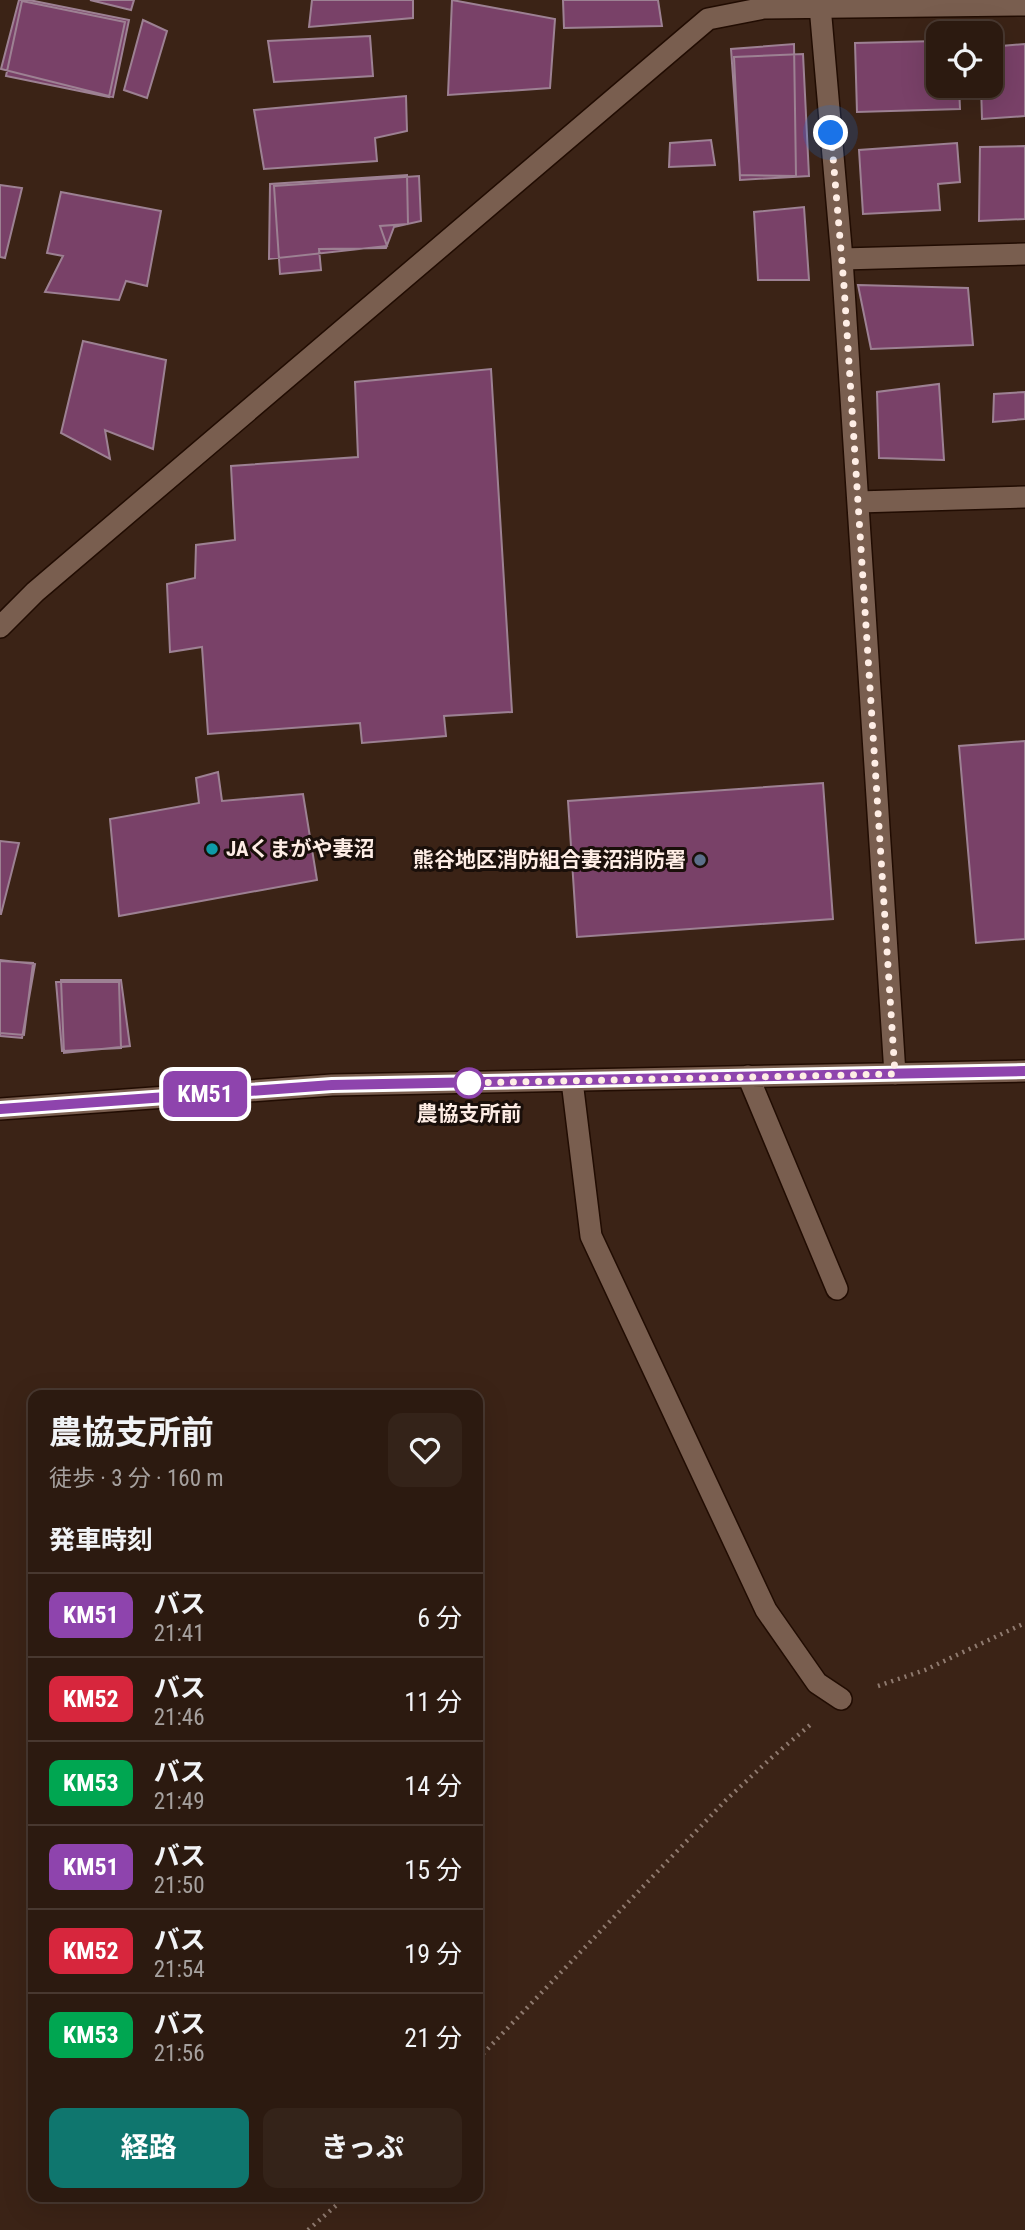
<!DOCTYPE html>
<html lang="ja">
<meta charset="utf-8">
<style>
body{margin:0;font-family:"Roboto Condensed","Noto Sans JP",sans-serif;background:#342319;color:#f1f3f6;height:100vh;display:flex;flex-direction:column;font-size:26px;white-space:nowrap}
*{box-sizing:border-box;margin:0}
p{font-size:23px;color:#a6a19f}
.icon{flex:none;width:38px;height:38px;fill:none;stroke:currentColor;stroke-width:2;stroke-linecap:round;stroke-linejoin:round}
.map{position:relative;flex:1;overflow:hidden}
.side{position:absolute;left:28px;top:1390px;width:455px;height:812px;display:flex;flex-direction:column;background:#2c1a10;border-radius:14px;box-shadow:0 7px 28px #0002,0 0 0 2px #483830}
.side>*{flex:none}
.badge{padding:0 14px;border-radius:10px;font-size:24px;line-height:46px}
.tools{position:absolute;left:926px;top:21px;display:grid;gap:14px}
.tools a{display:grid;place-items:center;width:77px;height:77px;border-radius:14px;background:#2c1a10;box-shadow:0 7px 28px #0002,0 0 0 2px #483830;font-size:35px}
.you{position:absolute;width:35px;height:35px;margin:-18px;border:5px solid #fff;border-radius:50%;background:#1a73e8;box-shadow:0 0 0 10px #1a73e833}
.map>.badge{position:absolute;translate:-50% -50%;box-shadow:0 0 0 4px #fff}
h2{padding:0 21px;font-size:26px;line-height:63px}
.round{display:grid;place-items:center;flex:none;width:74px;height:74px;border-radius:14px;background:#342319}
.overview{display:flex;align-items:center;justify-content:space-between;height:119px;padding:0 21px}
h1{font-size:33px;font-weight:700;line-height:52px}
.action{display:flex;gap:14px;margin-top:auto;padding:14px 21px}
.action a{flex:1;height:80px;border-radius:14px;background:#0f766e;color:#fff;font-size:28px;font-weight:700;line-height:80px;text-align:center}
.action a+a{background:#342319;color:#f1f3f6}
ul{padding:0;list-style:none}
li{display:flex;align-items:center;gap:21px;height:84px;padding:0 21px;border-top:2px solid #483830}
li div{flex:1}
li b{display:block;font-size:26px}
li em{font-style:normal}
li .badge{min-width:77px;font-weight:700;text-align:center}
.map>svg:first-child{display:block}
.building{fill:#794168;stroke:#9d8193;stroke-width:2}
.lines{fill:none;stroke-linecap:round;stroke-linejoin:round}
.minor-casing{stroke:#210c02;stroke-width:24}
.path{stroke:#8f7a6f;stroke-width:4.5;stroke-dasharray:2 5;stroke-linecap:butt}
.minor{stroke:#795e4f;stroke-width:21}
.line-casing{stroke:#fff;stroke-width:16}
.line{stroke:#8e44ad;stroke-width:10}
.walk{stroke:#feede5;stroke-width:7;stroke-dasharray:0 12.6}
.culture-dot{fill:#0f9aa8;stroke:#1a0f0a;stroke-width:2.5}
.service-dot{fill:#5c6f8a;stroke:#1a0f0a;stroke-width:2.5}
.stop-dot{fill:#fff;stroke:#8e44ad;stroke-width:3.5}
.labels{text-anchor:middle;stroke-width:6;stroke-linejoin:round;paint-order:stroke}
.poi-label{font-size:21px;font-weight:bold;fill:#feede5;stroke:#1a0f0a;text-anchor:start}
.stop-label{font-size:21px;font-weight:bold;fill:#feede5;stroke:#1a0f0a}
</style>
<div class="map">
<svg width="1025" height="2230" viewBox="0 0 1025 2230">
<rect width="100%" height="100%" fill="#3b2316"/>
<path class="building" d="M 19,0 L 29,0 L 129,20 L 113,97 L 1,69 Z
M 90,0 L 134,0 L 131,10 Z
M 312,0 L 413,0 L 413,18 L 309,27 Z
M 452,0 L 555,19 L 550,88 L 448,95 Z
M 563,0 L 658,0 L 662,26 L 564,28 Z
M 22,1 L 125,22 L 109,97 L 6,76 Z
M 143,20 L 167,31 L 147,98 L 124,90 Z
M 370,36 L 373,76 L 274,82 L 268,41 Z
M 938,41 L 938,86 L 959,86 L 960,109 L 857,112 L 855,43 Z
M 794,44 L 796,176 L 740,175 L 731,49 Z
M 1025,44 L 1025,116 L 982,119 L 981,86 L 990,86 L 990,47 Z
M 803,54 L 809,176 L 740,180 L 734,57 Z
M 406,96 L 407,131 L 375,138 L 377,161 L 264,169 L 254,110 Z
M 711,140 L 715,165 L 669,167 L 670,143 Z
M 957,143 L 960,182 L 938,184 L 940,210 L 863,214 L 859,150 Z
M 1025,146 L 1025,219 L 979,221 L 980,147 Z
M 407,175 L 408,224 L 380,226 L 387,246 L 269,259 L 270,184 Z
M 419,176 L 421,221 L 394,227 L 386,248 L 319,249 L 321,270 L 280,274 L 274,186 Z
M 0,185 L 22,188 L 5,258 L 0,257 Z
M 61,192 L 161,211 L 147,286 L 126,281 L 119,300 L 45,292 L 63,256 L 47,253 Z
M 804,207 L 809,280 L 758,280 L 754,212 Z
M 858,285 L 968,288 L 973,345 L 871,349 Z
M 83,341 L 166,360 L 153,449 L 105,430 L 110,459 L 61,433 Z
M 491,369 L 512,712 L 444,716 L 446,736 L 362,743 L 360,723 L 208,734 L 202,647 L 170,652 L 167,584 L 195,578 L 196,545 L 235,540 L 231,466 L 358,457 L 355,382 Z
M 939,384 L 944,460 L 879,458 L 877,392 Z
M 1025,392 L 1025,419 L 993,422 L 994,394 Z
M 1025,741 L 1025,939 L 976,943 L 959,746 Z
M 218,772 L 222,801 L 303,794 L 317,880 L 119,916 L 110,819 L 199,803 L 196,778 Z
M 823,783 L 833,919 L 577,937 L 568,801 Z
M 0,841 L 19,843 L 1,914 L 0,914 Z
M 0,960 L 35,964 L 22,1038 L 0,1036 Z
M 0,961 L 33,963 L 24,1035 L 0,1033 Z
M 61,980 L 121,980 L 130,1046 L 64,1053 Z
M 56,982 L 119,982 L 121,1048 L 62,1051 Z"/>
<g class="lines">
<g class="minor-casing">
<path id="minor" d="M 820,6 L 842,259 L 895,1074
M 842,259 L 1025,254
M 858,502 L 1025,497
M 0,627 L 35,592 L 708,19 L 764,8 L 1025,5
M 748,1076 L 837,1289
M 572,1081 L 591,1236 L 766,1610 L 817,1683 L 841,1699
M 0,1109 L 332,1085 L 1025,1071"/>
</g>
<path class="path" d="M 878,1686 L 925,1670 L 1025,1623
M 478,2059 L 726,1800 L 770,1759 L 810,1725
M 308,2230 L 347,2196"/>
<use href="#minor" class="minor"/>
</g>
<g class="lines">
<g class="line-casing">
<path id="line" d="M 0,1109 L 332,1085 L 1025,1071"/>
</g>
<use href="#line" class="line"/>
<path class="walk" d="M 469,1083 L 466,1083 L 895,1074 L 844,286 L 831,133"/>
</g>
<circle class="culture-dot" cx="212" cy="849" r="7"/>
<circle class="service-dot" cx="700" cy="860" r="7"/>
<circle class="stop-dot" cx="469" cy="1083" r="14"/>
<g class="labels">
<g class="poi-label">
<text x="226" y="856">JAくまがや妻沼</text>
<text x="686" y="867" text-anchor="end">熊谷地区消防組合妻沼消防署</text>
</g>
<g class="stop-label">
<text x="469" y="1121">農協支所前</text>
</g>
</g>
</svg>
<div class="tools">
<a><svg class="icon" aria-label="locate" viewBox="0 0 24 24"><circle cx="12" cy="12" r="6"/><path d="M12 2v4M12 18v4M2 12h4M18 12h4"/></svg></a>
</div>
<div class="you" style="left:831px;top:133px"></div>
<b class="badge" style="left:205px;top:1094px;background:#8e44ad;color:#fff">KM51</b>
<section class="side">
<div class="overview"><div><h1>農協支所前</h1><p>徒歩 · 3 分 · 160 m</p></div><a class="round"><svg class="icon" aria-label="heart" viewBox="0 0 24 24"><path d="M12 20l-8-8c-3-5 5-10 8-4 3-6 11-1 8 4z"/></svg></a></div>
<h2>発車時刻</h2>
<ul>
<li><span class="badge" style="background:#8e44ad;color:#fff">KM51</span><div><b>バス</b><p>21:41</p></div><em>6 分</em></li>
<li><span class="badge" style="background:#d7263d;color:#fff">KM52</span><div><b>バス</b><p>21:46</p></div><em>11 分</em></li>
<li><span class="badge" style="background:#00a651;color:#fff">KM53</span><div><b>バス</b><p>21:49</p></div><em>14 分</em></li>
<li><span class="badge" style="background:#8e44ad;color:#fff">KM51</span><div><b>バス</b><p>21:50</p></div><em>15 分</em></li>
<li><span class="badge" style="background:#d7263d;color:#fff">KM52</span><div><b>バス</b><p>21:54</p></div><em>19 分</em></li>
<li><span class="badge" style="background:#00a651;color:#fff">KM53</span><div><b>バス</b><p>21:56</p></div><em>21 分</em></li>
</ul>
<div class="action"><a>経路</a><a>きっぷ</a></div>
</section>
</div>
